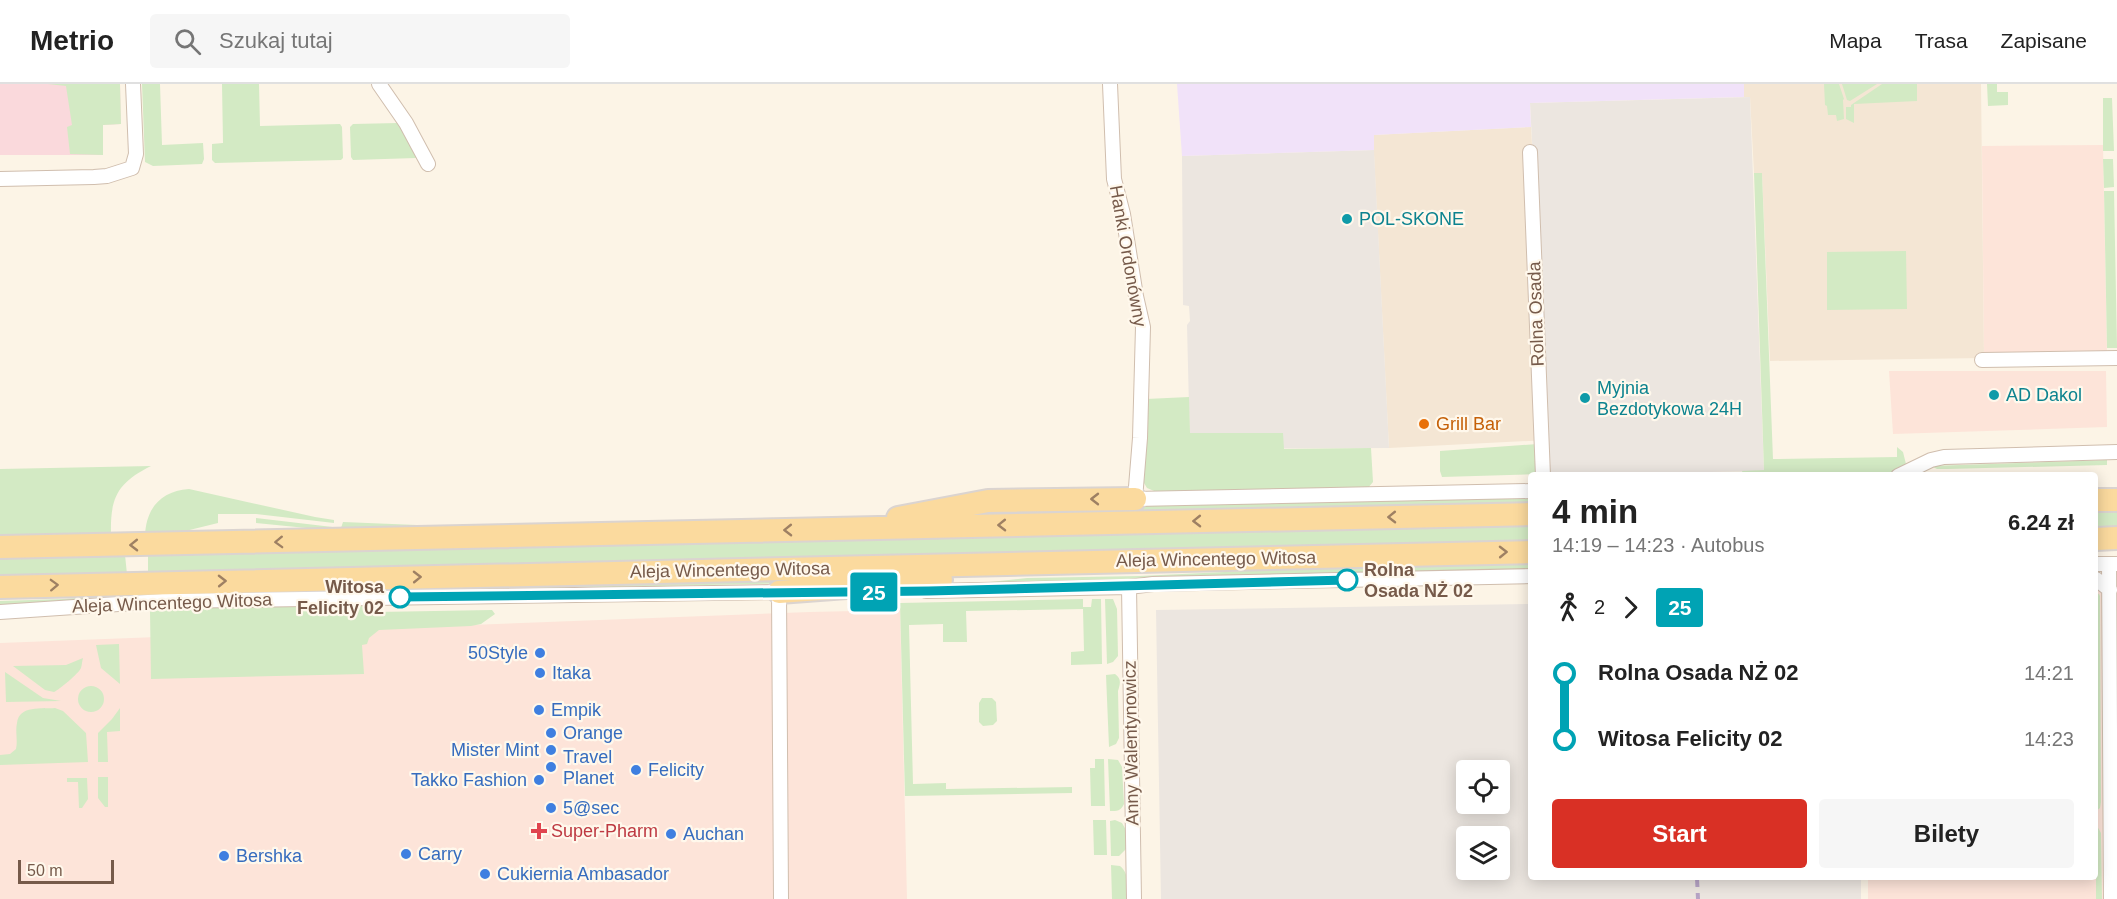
<!DOCTYPE html>
<html lang="pl">
<meta charset="utf-8">
<style>
body{margin:0;font-family:Helvetica,sans-serif;background:#f6f6f6;color:#222;height:100vh;display:flex;flex-direction:column;font-size:22px;white-space:nowrap}
*{box-sizing:border-box;margin:0}
p{font-size:20px;color:#767676}
.icon{flex:none;width:33px;height:33px;fill:none;stroke:currentColor;stroke-width:2;stroke-linecap:round;stroke-linejoin:round}
.map{position:relative;flex:1;overflow:hidden}
.panel{position:absolute;left:1528px;top:388px;width:570px;height:408px;display:flex;flex-direction:column;background:#fff;border-radius:6px;box-shadow:0 3px 15px #0003}
.panel>*{flex:none}
.badge{padding:0 12px;border-radius:4px;font-size:21px;line-height:39px}
.tools{position:absolute;left:1456px;top:676px;display:grid;gap:12px}
.tools a{display:grid;place-items:center;width:54px;height:54px;border-radius:6px;background:#fff;box-shadow:0 3px 15px #0003;font-size:30px}
.scale{position:absolute;left:18px;bottom:15px;width:96px;box-sizing:border-box;padding-left:6px;border:3px solid #765a4a;border-top:0;font-size:16px;line-height:21px;white-space:nowrap;color:#765a4a;-webkit-text-stroke:4px #fff8ec;paint-order:stroke}
.map>.badge{position:absolute;translate:-50% -50%;box-shadow:0 0 0 3px #fff}
.legs{display:flex;align-items:center;gap:9px;height:66px;padding:0 24px;font-size:20px}
.legs p{margin-inline-start:auto}
.head{display:flex;align-items:center;justify-content:space-between;height:102px;padding:0 24px}
h1{font-size:33px;font-weight:700;line-height:45px}
.primary-button{display:flex;gap:12px;margin-top:auto;padding:12px 24px}
.primary-button a{flex:1;height:69px;border-radius:6px;background:#d93025;color:#fff;font-size:24px;font-weight:700;line-height:69px;text-align:center}
.primary-button a+a{background:#f6f6f6;color:#222}
ul{padding:0 24px;list-style:none}
li{display:flex;align-items:center;gap:21px;height:66px;font-size:22px}
li i{display:grid;place-items:center;width:9px;height:100%;margin:0 8px;background:currentColor}
li i::after{content:'';width:15px;height:15px;margin:-8px;border:4px solid;border-radius:50%;background:#fff}
li p{margin-inline-start:auto}
li:first-child i{background:linear-gradient(#0000 50%,currentColor 0)}
li:last-child i{background:linear-gradient(currentColor 50%,#0000 0)}
header{display:flex;align-items:center;gap:36px;box-sizing:border-box;height:84px;padding:0 30px;background:#fff;border-bottom:2px solid #e0e0e0}
header strong{font-size:28px}
nav{display:flex;gap:33px;margin-inline-start:auto;font-size:21px}
.search{width:420px;height:54px;background:#f6f6f6;display:flex;align-items:center;gap:15px;box-sizing:border-box;padding:0 21px;border-radius:6px;color:#767676;font-size:22px}
.map>svg:first-child{display:block}
.residential{fill:#f4e6d4}
.commercial{fill:#fde4d9}
.industrial{fill:#ece6e0;fill-rule:evenodd}
.education{fill:#f1e2f9}
.medical{fill:#fad9dc}
.green{fill:#d3eac4}
.lines{fill:none;stroke-linecap:round;stroke-linejoin:round}
.street-casing{stroke:#d0beae;stroke-width:16}
.primary-casing{stroke:#dbd4d0;stroke-width:26}
.street{stroke:#fff;stroke-width:14}
.primary{stroke:#fbda9e;stroke-width:22}
.rail{stroke:#b7a4c6;stroke-width:4;stroke-dasharray:9 6;stroke-linecap:butt}
.oneway{stroke:#9e8063}
.line-1-casing{stroke:#fff;stroke-width:14}
.line-1{stroke:#00a3b4;stroke-width:9}
.culture-dot{fill:#0f9aa8;stroke:#fff8ec;stroke-width:2}
.food-dot{fill:#e8710a;stroke:#fff8ec;stroke-width:2}
.stop-1-dot{fill:#fff;stroke:#00a3b4;stroke-width:3}
.shop-dot{fill:#3f7fe0;stroke:#fff8ec;stroke-width:2}
.health-dot{fill:#e0444e;stroke:#fff8ec;stroke-width:2}
.labels{text-anchor:middle;stroke-width:4.5;stroke-linejoin:round;paint-order:stroke}
.culture-label{font-size:18px;fill:#0d838f;stroke:#fff8ec;text-anchor:start}
.street-label{font-size:18px;fill:#765a4a;stroke:#fff8ec}
.food-label{font-size:18px;fill:#c56008;stroke:#fff8ec;text-anchor:start}
.stop-label{font-size:18px;font-weight:bold;fill:#765a4a;stroke:#fff8ec;text-anchor:start}
.shop-label{font-size:18px;fill:#366cbe;stroke:#fff8ec;text-anchor:start}
.health-label{font-size:18px;fill:#be3a42;stroke:#fff8ec;text-anchor:start}
</style>
<header>
<strong>Metrio</strong>
<div class="search"><svg class="icon" aria-label="search" viewBox="0 0 24 24"><circle cx="10" cy="10" r="6"/><path d="M15 15l6 6"/></svg>Szukaj tutaj</div>
<nav><a>Mapa</a><a>Trasa</a><a>Zapisane</a></nav>
</header>
<div class="map">
<svg width="2117" height="815" viewBox="0 0 2117 815">
<rect width="100%" height="100%" fill="#fcf4e6"/>
<path class="residential" d="M 1744,0 L 1981,0 L 1984,274 L 1770,277 L 1762,89 L 1754,89 L 1750,13 L 1744,13 Z
M 1531,43 L 1548,356 L 1389,364 L 1373,51 Z"/>
<path class="commercial" d="M 2103,61 L 2107,270 L 1984,272 L 1982,62 Z
M 1889,287 L 2106,287 L 2107,343 L 1893,350 Z
M 2096,504 L 2117,504 L 2117,815 L 1868,815 L 1868,794 L 2096,794 Z
M 900,526 L 907,815 L 0,815 L 0,559 L 810,528 Z"/>
<path class="industrial" d="M 1750,13 L 1764,387 L 1550,391 L 1530,19 Z
M 1374,66 L 1389,364 L 1190,365 L 1187,241 L 1190,237 L 1189,222 L 1183,221 L 1182,72 Z
M 1531,520 L 1532,794 L 1861,794 L 1861,815 L 1161,815 L 1156,526 ZM 1467,687 L 1500,687 L 1500,720 L 1467,720 ZM 1467,753 L 1500,753 L 1500,786 L 1467,786 Z"/>
<path class="education" d="M 1177,0 L 1744,0 L 1744,13 L 1530,19 L 1531,43 L 1374,51 L 1374,66 L 1182,72 Z"/>
<path class="medical" d="M 0,0 L 120,0 L 121,40 L 103,41 L 103,71 L 0,71 Z"/>
<path class="green" d="M 48,0 L 120,0 L 121,40 L 103,41 L 103,71 L 70,70 L 67,43 L 72,41 L 66,2 Z
M 142,0 L 160,0 L 162,61 L 203,59 L 204,75 L 202,80 L 153,82 L 145,78 Z
M 222,0 L 259,0 L 260,42 L 340,40 L 342,43 L 343,74 L 341,76 L 215,79 L 212,76 L 212,60 L 223,59 Z
M 1824,0 L 1839,0 L 1844,15 L 1843,16 L 1844,35 L 1837,37 L 1836,31 L 1828,31 L 1827,22 L 1825,21 Z
M 1842,0 L 1877,0 L 1850,17 L 1847,16 Z
M 1882,0 L 1917,0 L 1917,17 L 1854,20 L 1854,39 L 1846,35 L 1846,23 L 1851,23 L 1851,21 Z
M 1987,0 L 1997,0 L 1997,8 L 2008,8 L 2008,21 L 1988,22 Z
M 2103,14 L 2112,14 L 2114,67 L 2103,67 Z
M 398,39 L 417,73 L 416,74 L 353,76 L 351,73 L 350,43 L 353,40 Z
M 2103,75 L 2113,75 L 2114,103 L 2104,104 Z
M 1754,89 L 1762,89 L 1773,375 L 1897,373 L 1897,363 L 1903,368 L 1906,380 L 1887,392 L 1744,392 L 1742,387 L 1764,386 Z
M 2104,107 L 2114,107 L 2117,264 L 2107,264 Z
M 1906,167 L 1907,225 L 1827,226 L 1827,168 Z
M 1189,313 L 1190,349 L 1283,349 L 1284,365 L 1371,364 L 1373,398 L 1367,405 L 1159,409 L 1147,404 L 1144,399 L 1146,315 Z
M 1538,360 L 1539,390 L 1442,393 L 1440,387 L 1440,367 Z
M 2107,376 L 2107,381 L 1947,385 L 1937,385 L 1931,382 Z
M 151,382 C 117,399 110,414 111,451 L 0,451 L 0,385 Z
M 189,405 L 315,433 L 334,436 L 334,439 L 256,430 L 218,430 L 218,439 L 165,452 L 145,452 C 146,424 161,407 189,405 Z
M 1532,413 L 1531,421 L 1164,430 L 1119,426 L 1111,421 Z
M 2117,424 L 2117,444 L 2096,445 L 2096,425 Z
M 256,434 L 341,444 L 343,438 L 466,443 L 347,448 L 256,439 Z
M 1532,437 L 1531,459 L 148,491 L 148,470 Z
M 125,471 L 127,490 L 0,493 L 0,473 Z
M 1532,476 L 1531,486 L 1144,494 L 1132,497 L 962,501 L 1027,494 L 1140,492 L 1245,487 L 1329,481 Z
M 961,489 L 846,498 L 341,509 L 0,522 L 0,517 L 63,515 L 213,504 Z
M 2096,509 L 2099,510 L 2100,512 L 2101,718 L 2100,724 L 2096,727 Z
M 1083,515 L 1083,523 L 1091,523 L 1092,515 L 1101,515 L 1102,580 L 1071,581 L 1071,568 L 1084,567 L 1083,525 L 966,527 L 967,558 L 943,558 L 943,540 L 909,541 L 913,700 L 946,699 L 946,705 L 1072,703 L 1072,709 L 905,712 L 900,519 Z
M 1105,515 L 1113,515 L 1117,525 L 1118,572 L 1113,578 L 1107,580 Z
M 334,520 L 376,523 L 377,528 L 492,526 L 495,530 L 481,540 L 471,542 L 379,546 L 369,554 L 367,560 L 362,561 L 364,590 L 151,595 L 150,527 L 205,523 Z
M 119,560 L 120,600 L 101,584 L 96,561 Z
M 83,574 C 82,577 82,581 81,584 C 79,589 59,606 54,608 L 45,606 L 13,582 L 66,581 Z
M 5,588 L 43,614 L 61,617 L 6,618 Z
M 1115,590 C 1122,595 1120,600 1118,607 L 1119,654 L 1116,660 L 1109,663 L 1106,591 Z
M78 615a13 13 0 1 1 26 0a13 13 0 1 1-26 0Z
M 982,614 L 992,614 L 996,618 L 997,637 L 993,641 L 983,642 L 979,638 L 979,619 Z
M 55,624 L 63,627 L 86,649 L 88,678 L 0,681 L 0,671 L 10,670 L 16,665 C 18,656 15,648 17,639 C 19,621 42,625 55,624 Z
M 120,624 L 120,647 L 107,648 L 108,678 L 98,678 L 98,649 L 112,635 Z
M 1095,675 L 1104,675 L 1105,722 L 1091,722 L 1090,684 L 1095,684 Z
M 1108,675 L 1118,676 L 1122,683 L 1124,720 C 1121,727 1117,727 1110,727 Z
M 98,693 L 108,693 L 108,723 L 105,723 L 98,714 Z
M 67,694 L 87,694 L 88,715 L 82,724 L 79,724 L 78,698 L 67,698 Z
M 1093,736 L 1106,736 L 1107,771 L 1094,771 Z
M 1115,736 L 1122,739 L 1126,746 L 1126,765 L 1119,772 L 1111,772 L 1110,737 Z
M 2096,740 L 2101,749 L 2102,815 L 2096,815 Z
M 1111,781 L 1120,782 C 1130,790 1127,803 1126,815 L 1112,815 Z"/>
<g class="lines">
<g class="street-casing">
<path id="street" d="M 379,0 L 406,39 L 428,80
M 1110,0 L 1114,95 L 1123,130 L 1136,212 L 1143,243 L 1140,354 L 1135,415 L 1532,407
M 1530,68 L 1543,392
M 0,95 L 94,93 L 107,92 L 132,84 L 136,70 L 133,0
M 1982,276 L 2117,274
M 1898,392 L 1931,376 L 1944,373 L 2117,368
M 2096,480 L 2117,480
M 2109,480 L 2111,815
M 2096,495 L 2110,506
M 1129,503 L 1134,815
M 926,507 L 1129,503 L 1153,500 L 1532,492
M 779,508 L 781,815
M 0,528 L 163,517 L 786,508"/>
</g>
<g class="primary-casing">
<path id="primary" d="M 2096,416 L 2117,416
M 898,434 L 988,417 L 1135,415
M 2096,455 L 2117,454
M 0,463 L 1532,430
M 0,503 L 1532,468
M 779,508 L 941,496"/>
</g>
<use href="#street" class="street"/>
<use href="#primary" class="primary"/>
<path class="rail" d="M 1697,794 L 1698,815"/>
</g>
<defs><path id="oneway-chevron" d="M-2-3.5L2.5 0L-2 3.5" fill="none" stroke-width="1.6" stroke-linecap="round" stroke-linejoin="round" transform="scale(1.5)"/></defs>
<g class="oneway">
<use href="#oneway-chevron" transform="translate(1095 415) rotate(-180)"/>
<use href="#oneway-chevron" transform="translate(1392 433) rotate(179)"/>
<use href="#oneway-chevron" transform="translate(1197 437) rotate(179)"/>
<use href="#oneway-chevron" transform="translate(1002 441) rotate(179)"/>
<use href="#oneway-chevron" transform="translate(788 446) rotate(179)"/>
<use href="#oneway-chevron" transform="translate(279 458) rotate(178)"/>
<use href="#oneway-chevron" transform="translate(134 461) rotate(179)"/>
<use href="#oneway-chevron" transform="translate(1503 468) rotate(-1)"/>
<use href="#oneway-chevron" transform="translate(417 493) rotate(-1)"/>
<use href="#oneway-chevron" transform="translate(222 497) rotate(-1)"/>
<use href="#oneway-chevron" transform="translate(54 501) rotate(-2)"/>
</g>
<g class="lines">
<g class="line-1-casing">
<path id="line-1" d="M 400,513 L 929,507 L 1347,496"/>
</g>
<use href="#line-1" class="line-1"/>
</g>
<g class="culture-dot">
<circle cx="1347" cy="135" r="6"/>
<circle cx="1994" cy="311" r="6"/>
<circle cx="1585" cy="314" r="6"/>
</g>
<circle class="food-dot" cx="1424" cy="340" r="6"/>
<g class="stop-1-dot">
<circle cx="1347" cy="496" r="10"/>
<circle cx="400" cy="513" r="10"/>
</g>
<g class="shop-dot">
<circle cx="540" cy="569" r="6"/>
<circle cx="540" cy="589" r="6"/>
<circle cx="539" cy="626" r="6"/>
<circle cx="551" cy="649" r="6"/>
<circle cx="551" cy="666" r="6"/>
<circle cx="551" cy="683" r="6"/>
<circle cx="636" cy="686" r="6"/>
<circle cx="539" cy="696" r="6"/>
<circle cx="551" cy="724" r="6"/>
<circle cx="671" cy="750" r="6"/>
<circle cx="406" cy="770" r="6"/>
<circle cx="224" cy="772" r="6"/>
<circle cx="485" cy="790" r="6"/>
</g>
<path class="health-dot" d="M536 738h6v6h6v6h-6v6h-6v-6h-6v-6h6z"/>
<g class="labels">
<g class="culture-label">
<text x="1359" y="141">POL-SKONE</text>
<text x="1597" y="310">Myjnia<tspan x="1597" dy="21">Bezdotykowa 24H</tspan></text>
<text x="2006" y="317">AD Dakol</text>
</g>
<g class="street-label">
<text transform="translate(1128 172) rotate(80)" y="6">Hanki Ordonówny</text>
<text transform="translate(1536 230) rotate(-92)" y="6">Rolna Osada</text>
<text transform="translate(1216 475) rotate(-1)" y="6">Aleja Wincentego Witosa</text>
<text transform="translate(730 486) rotate(-1)" y="6">Aleja Wincentego Witosa</text>
<text transform="translate(172 519) rotate(-2)" y="6">Aleja Wincentego Witosa</text>
<text transform="translate(1131 659) rotate(-91)" y="6">Anny Walentynowicz</text>
</g>
<g class="food-label">
<text x="1436" y="346">Grill Bar</text>
</g>
<g class="stop-label">
<text x="1364" y="492">Rolna<tspan x="1364" dy="21">Osada NŻ 02</tspan></text>
<text x="384" y="509" text-anchor="end">Witosa<tspan x="384" dy="21">Felicity 02</tspan></text>
</g>
<g class="shop-label">
<text x="528" y="575" text-anchor="end">50Style</text>
<text x="552" y="595">Itaka</text>
<text x="551" y="632">Empik</text>
<text x="563" y="655">Orange</text>
<text x="539" y="672" text-anchor="end">Mister Mint</text>
<text x="563" y="679">Travel<tspan x="563" dy="21">Planet</tspan></text>
<text x="648" y="692">Felicity</text>
<text x="527" y="702" text-anchor="end">Takko Fashion</text>
<text x="563" y="730">5@sec</text>
<text x="683" y="756">Auchan</text>
<text x="418" y="776">Carry</text>
<text x="236" y="778">Bershka</text>
<text x="497" y="796">Cukiernia Ambasador</text>
</g>
<g class="health-label">
<text x="551" y="753">Super-Pharm</text>
</g>
</g>
</svg>
<div class="tools">
<a><svg class="icon" aria-label="locate" viewBox="0 0 24 24"><circle cx="12" cy="12" r="6"/><path d="M12 2v4M12 18v4M2 12h4M18 12h4"/></svg></a>
<a><svg class="icon" aria-label="layers" viewBox="0 0 24 24"><path d="M12 4l9 5-9 5-9-5zM3 14l9 5 9-5"/></svg></a>
</div>
<div class="scale">50 m</div>
<b class="badge" style="left:874px;top:508px;background:#00a3b4;color:#fff">25</b>
<section class="panel">
<div class="head"><div><h1>4 min</h1><p>14:19 – 14:23 · Autobus</p></div><b>6.24 zł</b></div>
<div class="legs"><svg class="icon" aria-label="walk" viewBox="0 0 24 24"><circle cx="13" cy="4" r="2"/><path d="M13 8l-2 6 4 7M11 14l-3 7M7 12l3-4h3l4 4"/></svg>2<svg class="icon" aria-label="forward" viewBox="0 0 24 24"><path d="M9 5l7 7-7 7"/></svg><b class="badge" style="background:#00a3b4;color:#fff">25</b></div>
<ul>
<li><i style="color:#00a3b4"></i><b>Rolna Osada NŻ 02</b><p>14:21</p></li>
<li><i style="color:#00a3b4"></i><b>Witosa Felicity 02</b><p>14:23</p></li>
</ul>
<div class="primary-button"><a>Start</a><a>Bilety</a></div>
</section>
</div>
